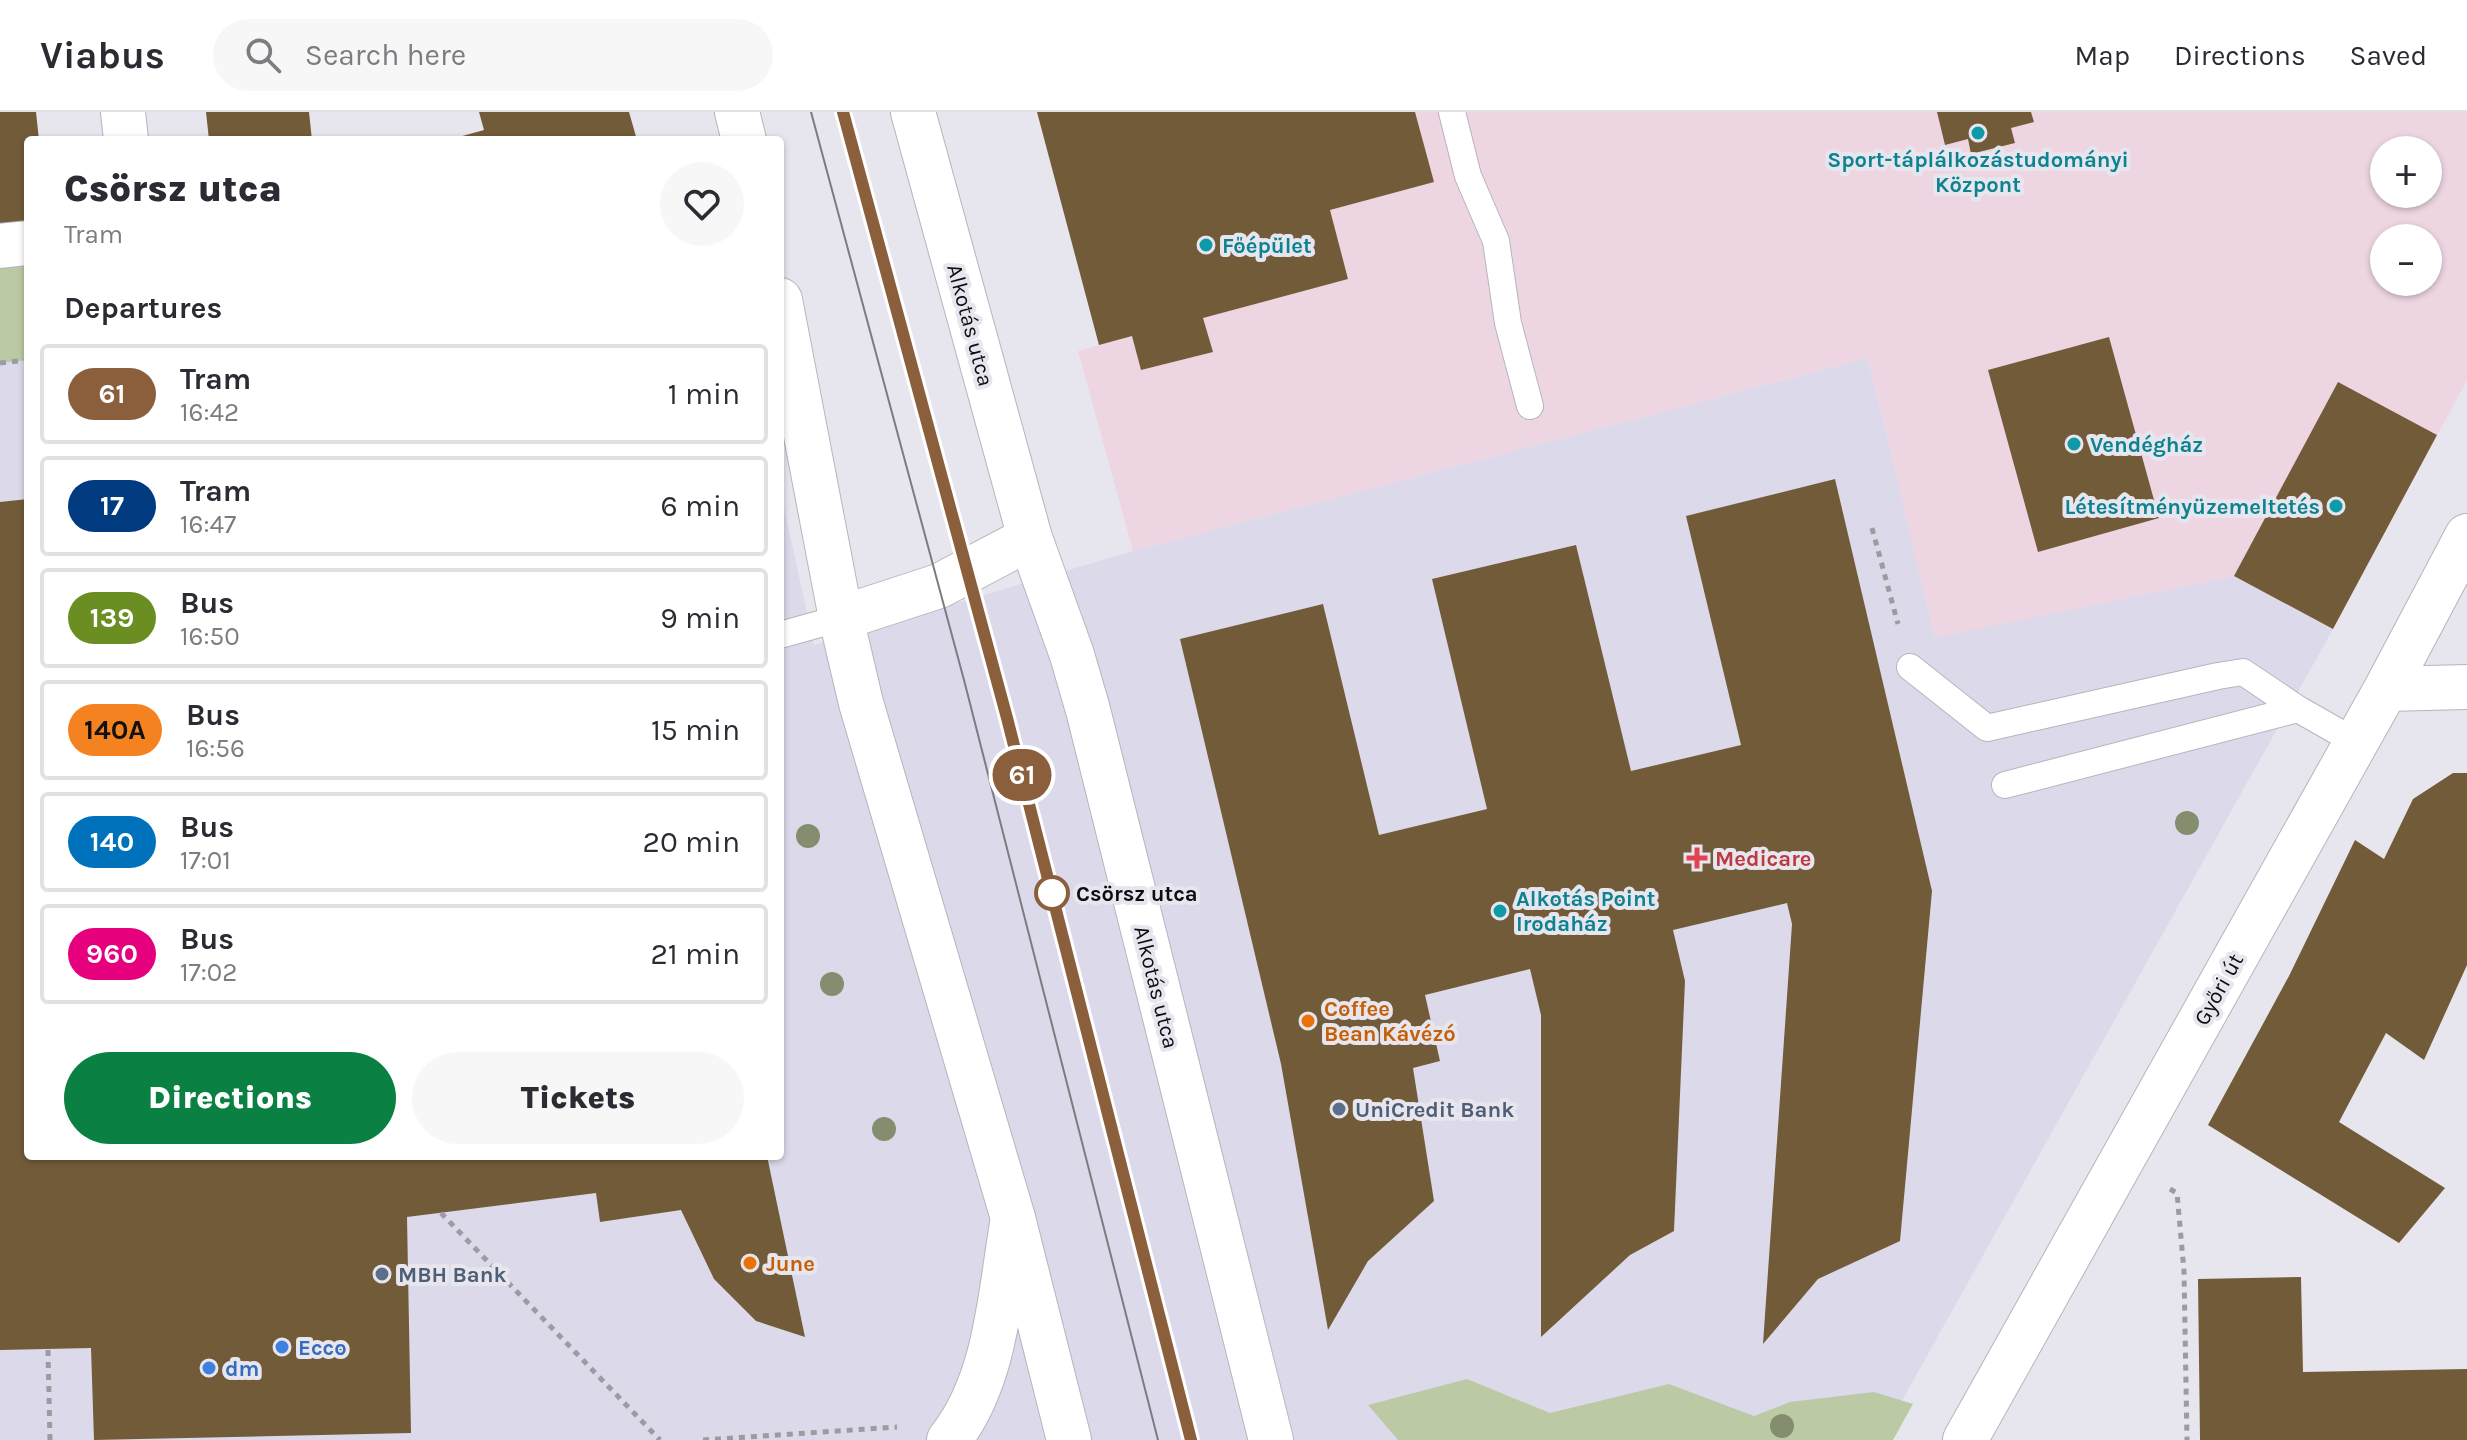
<!DOCTYPE html>
<meta charset="utf-8">
<style>
body{margin:0;font-family:Karla,sans-serif;background:#f7f7f7;color:#2b2b33;height:100vh;display:flex;flex-direction:column;font-size:30px;white-space:nowrap}
*{box-sizing:border-box;margin:0}
p{font-size:26px;color:#7c7c81}
.icon{flex:none;width:44px;height:44px;fill:none;stroke:currentColor;stroke-width:2;stroke-linecap:round;stroke-linejoin:round}
.map{position:relative;flex:1;overflow:hidden}
.side{position:absolute;left:24px;top:24px;width:760px;height:1024px;display:flex;flex-direction:column;background:#fff;border-radius:8px;box-shadow:0 2px 6px #0004}
.side>*{flex:none}
.badge{padding:0 16px;border-radius:26px;font-size:28px;line-height:52px}
.buttons{position:absolute;left:2370px;top:24px;display:grid;gap:16px}
.buttons a{display:grid;place-items:center;width:72px;height:72px;border-radius:50%;background:#fff;box-shadow:0 2px 6px #0004;font-size:40px}
.map>.badge{position:absolute;translate:-50% -50%;box-shadow:0 0 0 4px #fff}
h2{padding:0 40px;font-size:30px;line-height:72px}
.round{display:grid;place-items:center;flex:none;width:84px;height:84px;border-radius:42px;background:#f7f7f7}
.summary{display:flex;align-items:center;justify-content:space-between;height:136px;padding:0 40px}
h1{font-size:38px;font-weight:800;line-height:60px}
.cta{display:flex;gap:16px;margin-top:auto;padding:16px 40px}
.cta a{flex:1;height:92px;border-radius:48px;background:#0b8043;color:#fff;font-size:32px;font-weight:800;line-height:92px;text-align:center}
.cta a+a{background:#f7f7f7;color:#2b2b33}
ul{padding:0;list-style:none}
li{display:flex;align-items:center;gap:24px;height:100px;margin:0 16px 12px;padding:0 24px;border:4px solid #e1e1e2;border-radius:8px}
li div{flex:1}
li b{display:block;font-size:30px}
li em{font-style:normal}
li .badge{min-width:88px;font-weight:700;text-align:center}
header{display:flex;align-items:center;gap:48px;box-sizing:border-box;height:112px;padding:0 40px;background:#fff;border-bottom:2px solid #e1e1e2}
header strong{font-size:38px}
nav{display:flex;gap:44px;margin-inline-start:auto;font-size:28px}
.search{width:560px;height:72px;background:#f7f7f7;display:flex;align-items:center;gap:20px;box-sizing:border-box;padding:0 28px;border-radius:44px;color:#7c7c81;font-size:30px}
.map>svg:first-child{display:block}
.built{fill:#dcdaea}
.education{fill:#edd6e2;fill-rule:evenodd}
.green{fill:#bbcaa4}
.building{fill:#725b39}
.lines{fill:none;stroke-linecap:round;stroke-linejoin:round}
.lane-casing{stroke:#b5b5bd;stroke-width:28}
.street-casing{stroke:#b5b5bd;stroke-width:46}
.secondary-casing{stroke:#b5b5bd;stroke-width:46}
.path{stroke:#9c9ba2;stroke-width:5;stroke-dasharray:6 6;stroke-linecap:butt}
.lane{stroke:#fff;stroke-width:26}
.street{stroke:#fff;stroke-width:44}
.secondary{stroke:#fff;stroke-width:44}
.tram{stroke:#7c7b81;stroke-width:2}
.tree{fill:#848e6f}
.line-casing{stroke:#fff;stroke-width:18}
.line{stroke:#8b5e3c;stroke-width:12}
.culture-dot{fill:#0f9aa8;stroke:#e7e6ef;stroke-width:3}
.health-dot{fill:#e0444e;stroke:#e7e6ef;stroke-width:3}
.stop-dot{fill:#fff;stroke:#8b5e3c;stroke-width:4}
.food-dot{fill:#e8710a;stroke:#e7e6ef;stroke-width:3}
.service-dot{fill:#5c6f8a;stroke:#e7e6ef;stroke-width:3}
.shop-dot{fill:#3f7fe0;stroke:#e7e6ef;stroke-width:3}
.labels{text-anchor:middle;stroke-width:8;stroke-linejoin:round;paint-order:stroke}
.culture-label{font-size:22px;font-weight:bold;fill:#0d838f;stroke:#e7e6ef;text-anchor:start}
.street-label{font-size:22px;fill:#0d0c0f;stroke:#e7e6ef}
.health-label{font-size:22px;font-weight:bold;fill:#be3a42;stroke:#e7e6ef;text-anchor:start}
.stop-label{font-size:22px;font-weight:bold;fill:#0d0c0f;stroke:#e7e6ef;text-anchor:start}
.food-label{font-size:22px;font-weight:bold;fill:#c56008;stroke:#e7e6ef;text-anchor:start}
.service-label{font-size:22px;font-weight:bold;fill:#4e5e75;stroke:#e7e6ef;text-anchor:start}
.shop-label{font-size:22px;font-weight:bold;fill:#366cbe;stroke:#e7e6ef;text-anchor:start}
</style>
<header>
<strong>Viabus</strong>
<div class="search"><svg class="icon" aria-label="search" viewBox="0 0 24 24"><circle cx="10" cy="10" r="6"/><path d="M15 15l6 6"/></svg>Search here</div>
<nav><a>Map</a><a>Directions</a><a>Saved</a></nav>
</header>
<div class="map">
<svg width="2467" height="1328" viewBox="0 0 2467 1328">
<rect width="100%" height="100%" fill="#e7e6ef"/>
<path class="built" d="M 28,220 L 28,1044 L 780,1044 L 780,377 L 814,533 L 1133,439 L 1868,246 L 1935,525 L 2234,464 L 2333,517 L 1880,1328 L 0,1328 L 0,223 Z"/>
<path class="education" d="M 1037,0 L 2467,0 L 2467,268 L 2333,517 L 2234,464 L 1935,526 L 1868,246 L 1133,439 L 1078,239 L 1099,233 ZM 2384,38 L 2428,38 L 2428,82 L 2384,82 ZM 2384,126 L 2428,126 L 2428,170 L 2384,170 Z"/>
<path class="green" d="M 28,136 L 28,248 L 0,251 L 0,140 Z
M 1467,1267 L 1550,1301 L 1669,1272 L 1754,1304 L 1790,1290 L 1874,1280 L 1913,1292 L 1893,1328 L 1398,1328 L 1368,1293 Z"/>
<path class="building" d="M 0,0 L 36,0 L 39,28 L 28,28 L 28,110 L 0,113 Z
M 206,0 L 309,0 L 312,28 L 209,28 Z
M 479,0 L 629,0 L 637,28 L 448,28 L 484,18 Z
M 1037,0 L 1415,0 L 1434,70 L 1330,98 L 1348,167 L 1203,206 L 1213,240 L 1141,258 L 1132,224 L 1099,233 Z
M 1937,0 L 2031,0 L 2034,10 L 2011,16 L 2015,31 L 1971,42 L 1968,27 L 1945,33 Z
M 2109,225 L 2159,406 L 2038,440 L 1988,258 Z
M 2338,270 L 2437,323 L 2333,517 L 2234,464 Z
M 1835,367 L 1932,779 L 1900,1129 L 1818,1167 L 1763,1232 L 1792,812 L 1787,791 L 1673,818 L 1685,869 L 1674,1119 L 1630,1143 L 1541,1225 L 1541,903 L 1530,857 L 1425,883 L 1440,949 L 1413,956 L 1434,1089 L 1368,1149 L 1328,1218 L 1281,952 L 1180,527 L 1323,492 L 1379,723 L 1487,697 L 1432,467 L 1576,433 L 1631,659 L 1741,633 L 1686,404 Z
M 28,387 L 28,1044 L 767,1044 L 805,1225 L 756,1209 L 714,1167 L 681,1098 L 600,1110 L 596,1081 L 407,1105 L 411,1321 L 94,1328 L 91,1236 L 0,1238 L 0,390 Z
M 2453,661 L 2467,661 L 2467,853 L 2424,948 L 2386,921 L 2339,1010 L 2445,1076 L 2399,1131 L 2208,1013 L 2289,864 L 2355,728 L 2384,747 L 2413,687 Z
M 2301,1165 L 2303,1260 L 2467,1257 L 2467,1328 L 2200,1328 L 2198,1167 Z"/>
<g class="lines">
<g class="lane-casing">
<path id="lane" d="M 1452,0 L 1468,64 L 1496,129 L 1508,211 L 1530,294
M 780,523 L 841,506
M 1910,555 L 1987,616 L 2218,564 L 2243,560 L 2298,597
M 2005,673 L 2298,597 L 2356,630"/>
</g>
<g class="street-casing">
<path id="street" d="M 123,0 L 126,28
M 0,134 L 28,131
M 841,506 L 939,474 L 1030,426
M 2386,577 L 2467,575
M 949,1328 C 997,1268 1000,1180 1013,1106
M 1965,1328 L 2386,577 L 2467,424"/>
</g>
<g class="secondary-casing">
<path id="secondary" d="M 737,0 L 744,28
M 913,0 L 1030,426 L 1072,543 L 1088,598 L 1271,1328
M 780,188 L 841,506 L 861,591 L 1013,1106 L 1069,1328"/>
</g>
<path class="path" d="M 0,251 L 28,248
M 1872,416 L 1898,512
M 2170,1077 L 2177,1081 L 2184,1159 L 2187,1328
M 441,1101 L 660,1328
M 48,1238 L 50,1328
M 703,1328 L 897,1315"/>
<use href="#lane" class="lane"/>
<use href="#street" class="street"/>
<use href="#secondary" class="secondary"/>
<path class="tram" d="M 811,0 L 964,568 L 1158,1328
M 843,0 L 1013,628 L 1191,1328"/>
</g>
<g class="tree">
<circle cx="2187" cy="711" r="12"/>
<circle cx="808" cy="724" r="12"/>
<circle cx="832" cy="872" r="12"/>
<circle cx="884" cy="1017" r="12"/>
<circle cx="1782" cy="1314" r="12"/>
</g>
<g class="lines">
<g class="line-casing">
<path id="line" d="M 843,0 L 1007,606 L 1191,1328"/>
</g>
<use href="#line" class="line"/>
</g>
<g class="culture-dot">
<circle cx="1978" cy="21" r="8"/>
<circle cx="1206" cy="133" r="8"/>
<circle cx="2074" cy="332" r="8"/>
<circle cx="2336" cy="394" r="8"/>
<circle cx="1500" cy="799" r="8"/>
</g>
<path class="health-dot" d="M1693 734h8v8h8v8h-8v8h-8v-8h-8v-8h8z"/>
<circle class="stop-dot" cx="1052" cy="781" r="16"/>
<g class="food-dot">
<circle cx="1308" cy="909" r="8"/>
<circle cx="750" cy="1151" r="8"/>
</g>
<g class="service-dot">
<circle cx="1339" cy="997" r="8"/>
<circle cx="382" cy="1162" r="8"/>
</g>
<g class="shop-dot">
<circle cx="282" cy="1235" r="8"/>
<circle cx="209" cy="1256" r="8"/>
</g>
<g class="labels">
<g class="culture-label">
<text x="1978" y="55" text-anchor="middle">Sport-táplálkozástudományi<tspan x="1978" dy="25">Központ</tspan></text>
<text x="1222" y="141">Főépület</text>
<text x="2090" y="340">Vendégház</text>
<text x="2320" y="402" text-anchor="end">Létesítményüzemeltetés</text>
<text x="1516" y="794">Alkotás Point<tspan x="1516" dy="25">Irodaház</tspan></text>
</g>
<g class="street-label">
<text transform="translate(971 213) rotate(75)" y="8">Alkotás utca</text>
<text transform="translate(1157 875) rotate(76)" y="8">Alkotás utca</text>
<text transform="translate(2218 877) rotate(-61)" y="8">Győri út</text>
</g>
<g class="health-label">
<text x="1715" y="754">Medicare</text>
</g>
<g class="stop-label">
<text x="1076" y="789">Csörsz utca</text>
</g>
<g class="food-label">
<text x="1324" y="904">Coffee<tspan x="1324" dy="25">Bean Kávézó</tspan></text>
<text x="766" y="1159">June</text>
</g>
<g class="service-label">
<text x="1355" y="1005">UniCredit Bank</text>
<text x="398" y="1170">MBH Bank</text>
</g>
<g class="shop-label">
<text x="298" y="1243">Ecco</text>
<text x="225" y="1264">dm</text>
</g>
</g>
</svg>
<div class="buttons">
<a>+</a>
<a>−</a>
</div>
<b class="badge" style="left:1022px;top:663px;background:#8b5e3c;color:#fff">61</b>
<section class="side">
<div class="summary"><div><h1>Csörsz utca</h1><p>Tram</p></div><a class="round"><svg class="icon" aria-label="heart" viewBox="0 0 24 24"><path d="M12 20l-8-8c-3-5 5-10 8-4 3-6 11-1 8 4z"/></svg></a></div>
<h2>Departures</h2>
<ul>
<li><span class="badge" style="background:#8b5e3c;color:#fff">61</span><div><b>Tram</b><p>16:42</p></div><em>1 min</em></li>
<li><span class="badge" style="background:#003b80;color:#fff">17</span><div><b>Tram</b><p>16:47</p></div><em>6 min</em></li>
<li><span class="badge" style="background:#6b8e23;color:#fff">139</span><div><b>Bus</b><p>16:50</p></div><em>9 min</em></li>
<li><span class="badge" style="background:#f58220;color:#111">140A</span><div><b>Bus</b><p>16:56</p></div><em>15 min</em></li>
<li><span class="badge" style="background:#0072bc;color:#fff">140</span><div><b>Bus</b><p>17:01</p></div><em>20 min</em></li>
<li><span class="badge" style="background:#e6007e;color:#fff">960</span><div><b>Bus</b><p>17:02</p></div><em>21 min</em></li>
</ul>
<div class="cta"><a>Directions</a><a>Tickets</a></div>
</section>
</div>
